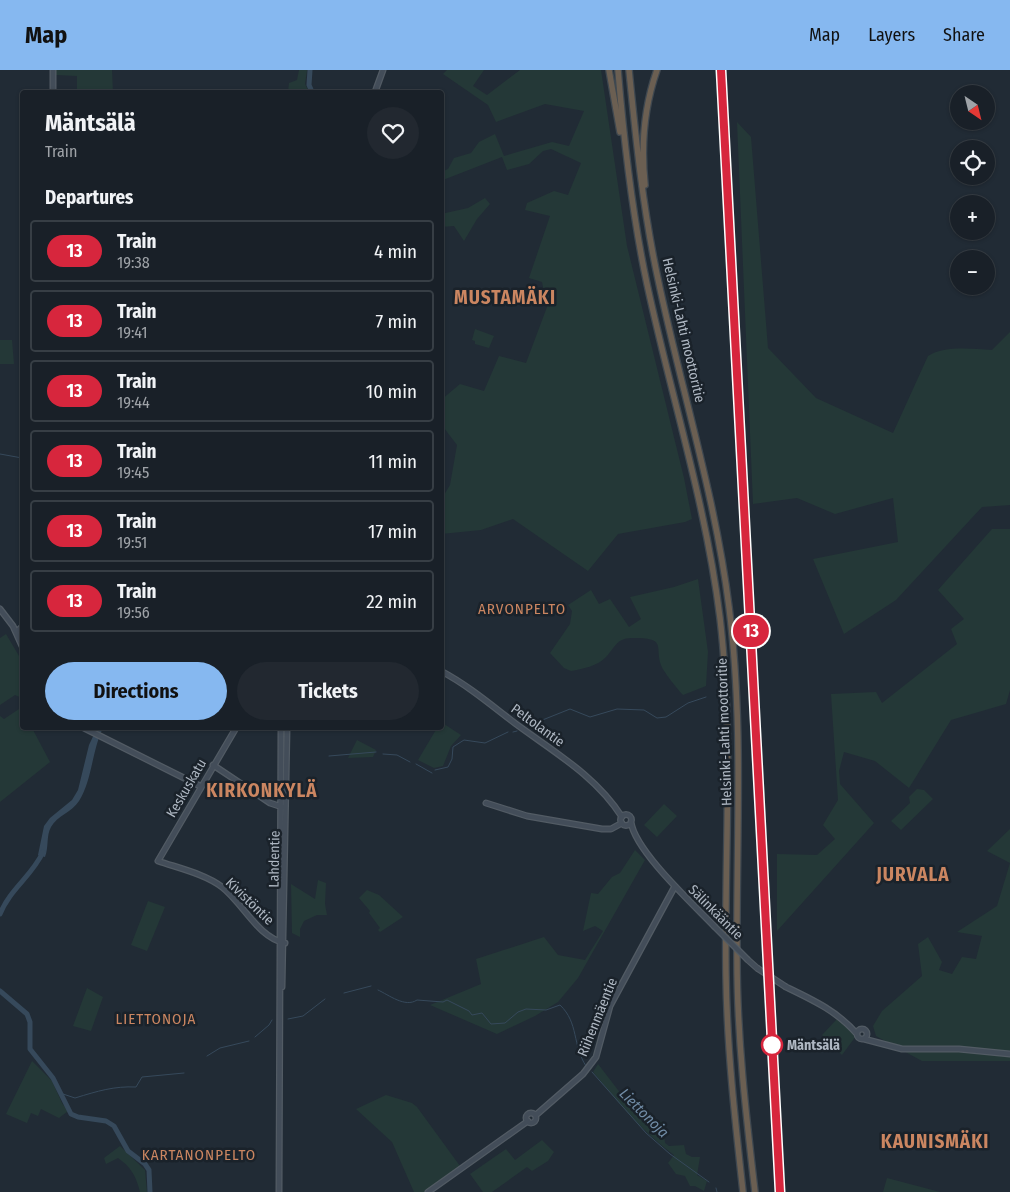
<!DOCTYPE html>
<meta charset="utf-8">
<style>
body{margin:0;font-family:"Fira Sans Condensed",sans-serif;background:#222830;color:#f1f3f6;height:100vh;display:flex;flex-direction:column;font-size:19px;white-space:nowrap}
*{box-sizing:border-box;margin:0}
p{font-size:16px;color:#9fa3a8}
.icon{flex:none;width:28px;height:28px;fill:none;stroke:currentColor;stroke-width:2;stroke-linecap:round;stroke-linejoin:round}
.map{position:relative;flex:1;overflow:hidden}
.details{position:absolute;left:20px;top:20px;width:424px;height:640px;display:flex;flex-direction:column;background:#192028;border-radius:5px;box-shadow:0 1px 4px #0004,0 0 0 1px #373e45}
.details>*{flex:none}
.badge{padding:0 10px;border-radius:16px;font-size:18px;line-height:32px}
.needle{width:32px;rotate:145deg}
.fabs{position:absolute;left:950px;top:15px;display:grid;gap:10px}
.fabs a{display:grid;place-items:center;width:45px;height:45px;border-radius:50%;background:#192028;box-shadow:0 1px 4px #0004,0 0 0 1px #373e45;font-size:25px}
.map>.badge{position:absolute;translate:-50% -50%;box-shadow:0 0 0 2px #fff}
h2{padding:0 25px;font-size:19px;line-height:45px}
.round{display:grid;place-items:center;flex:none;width:52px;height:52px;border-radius:26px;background:#222830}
.head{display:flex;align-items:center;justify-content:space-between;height:85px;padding:0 25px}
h1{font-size:24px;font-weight:700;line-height:38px}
.action{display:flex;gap:10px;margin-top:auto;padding:10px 25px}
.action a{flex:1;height:58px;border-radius:30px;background:#86b8f0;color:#111;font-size:20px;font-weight:700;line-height:58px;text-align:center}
.action a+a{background:#222830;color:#f1f3f6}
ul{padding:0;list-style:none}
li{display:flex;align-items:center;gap:15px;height:62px;margin:0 10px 8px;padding:0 15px;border:2px solid #373e45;border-radius:5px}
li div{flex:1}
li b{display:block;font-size:19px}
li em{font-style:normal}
li .badge{min-width:55px;font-weight:700;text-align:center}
header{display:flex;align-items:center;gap:30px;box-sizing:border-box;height:70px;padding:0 25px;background:#86b8f0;color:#111}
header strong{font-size:24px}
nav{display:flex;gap:28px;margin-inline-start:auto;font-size:18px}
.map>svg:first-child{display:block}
.green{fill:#243837}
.water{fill:#36495b}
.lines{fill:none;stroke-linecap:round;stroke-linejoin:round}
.stream{stroke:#36495b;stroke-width:1}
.river{stroke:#36495b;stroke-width:5}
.secondary-casing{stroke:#525b64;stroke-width:7}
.highway-casing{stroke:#3f4850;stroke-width:8}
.secondary{stroke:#434d59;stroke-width:4.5}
.highway{stroke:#6b5f52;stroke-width:5.5}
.rail-casing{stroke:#56626d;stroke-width:3}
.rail{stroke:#1a222a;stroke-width:1;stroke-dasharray:4;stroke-linecap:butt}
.secondary-bridge-casing{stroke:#525b64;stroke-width:7;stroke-linecap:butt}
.secondary-bridge{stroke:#434d59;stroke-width:4.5}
.line-casing{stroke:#fff;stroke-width:11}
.line{stroke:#d7263d;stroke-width:8}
.stop-dot{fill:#fff;stroke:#d7263d;stroke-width:2.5}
.labels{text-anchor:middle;stroke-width:5;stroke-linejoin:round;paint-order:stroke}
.street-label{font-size:14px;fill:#afb8c3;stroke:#1a222a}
.stop-label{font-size:14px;font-weight:bold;fill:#afb8c3;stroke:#1a222a;text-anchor:start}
.neighbourhood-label{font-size:15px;letter-spacing:1px;fill:#cb8661;stroke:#1a222a}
.water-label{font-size:15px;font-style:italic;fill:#708ba5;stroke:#1a222a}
.district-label{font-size:19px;font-weight:bold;letter-spacing:1px;fill:#cb8661;stroke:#1a222a}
</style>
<header>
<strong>Map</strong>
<nav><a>Map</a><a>Layers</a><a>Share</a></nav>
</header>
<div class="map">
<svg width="1010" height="1122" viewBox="0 0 1010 1122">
<rect width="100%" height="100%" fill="#212b35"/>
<path class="green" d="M 56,0 L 112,0 L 113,22 L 77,22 L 77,6 L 56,5 Z
M 299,0 L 307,0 L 305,14 L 309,22 L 288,22 L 289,13 L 297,10 Z
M 447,0 L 484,0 L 473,16 L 487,25 L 520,0 L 601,0 L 627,176 L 684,408 L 692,449 L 685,452 L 618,464 L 588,501 L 513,449 L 481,460 L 441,464 L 441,430 L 450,415 L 457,375 L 441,354 L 441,330 L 460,314 L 484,321 L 499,286 L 526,293 L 547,237 L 542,212 L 529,208 L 550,146 L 525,140 L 527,133 L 554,121 L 568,125 L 581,93 L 551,79 L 543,81 L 529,94 L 507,100 L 502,87 L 443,110 L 441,113 L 441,102 L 448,99 L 454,88 L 471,83 L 479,72 L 495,64 L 504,86 L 552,72 L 569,76 L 584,41 L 545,34 L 496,52 L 488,35 L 443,4 Z
M 737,52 L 751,67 L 768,278 L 816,328 L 893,363 L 928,286 C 945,275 973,279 992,280 L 1010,262 L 1010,435 L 982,437 L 896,530 L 844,564 L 813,489 L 898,472 L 893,428 L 835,444 L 797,428 L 753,434 Z
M 485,128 L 490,134 L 477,149 L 464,171 L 454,156 L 441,157 L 441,144 L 468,138 Z
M 475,259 L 494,266 L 489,278 L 475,274 L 475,271 L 472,270 Z
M 0,270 L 12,270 L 14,294 L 0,294 Z
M 992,459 L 1010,459 L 1010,620 L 1006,634 L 951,650 L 909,718 L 875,691 L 844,682 L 839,701 L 840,714 L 874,753 L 777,861 L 777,784 L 817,785 L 835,769 L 823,755 L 838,730 L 831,624 L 876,622 L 882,633 L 957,574 L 951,559 L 964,549 L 938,520 Z
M 698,509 L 708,582 L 706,616 L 683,625 C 679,621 662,600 661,595 C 655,578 666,569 639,568 C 617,567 619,572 606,587 C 598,596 582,599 571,601 L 564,598 L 550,583 L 570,554 L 572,541 L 568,535 L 591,520 L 599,534 L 610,529 L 629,557 L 641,549 L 630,527 L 674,517 Z
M 6,564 L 22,591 L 22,628 L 15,625 L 0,635 L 0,568 Z
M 22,637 L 22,658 L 32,658 L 50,692 L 0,732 L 0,646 L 4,649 Z
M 441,652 L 461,665 L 451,676 L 443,696 L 434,698 L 418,690 L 437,658 L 441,658 Z
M 357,670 L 376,680 L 373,687 L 348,688 Z
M 917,719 L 924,720 L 933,729 L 901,760 L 891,751 L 910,733 L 909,727 Z
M 664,734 L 677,746 L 657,767 L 644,755 Z
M 1010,759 L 1010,991 L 922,991 L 876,966 L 873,956 L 882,941 L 922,906 L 918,874 L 928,867 L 942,892 L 939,900 L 952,904 L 962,887 L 976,889 L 982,866 L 957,862 L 997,836 L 1010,793 L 987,781 Z
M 635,780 L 645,790 L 641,797 L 578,908 L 558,932 L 535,946 L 497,964 L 430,935 L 481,914 L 476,889 L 544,867 L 558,885 L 585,890 L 603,861 L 595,856 L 583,861 L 591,823 L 598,824 L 612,807 L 620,803 Z
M 318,810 L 326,813 L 325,834 L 327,845 L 317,845 L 304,851 L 300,859 L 300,867 L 292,863 L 291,814 L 315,829 Z
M 367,820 L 379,825 L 403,847 L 380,862 L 378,860 L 380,858 L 369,843 L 370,841 L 359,828 Z
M 148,831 L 165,837 L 147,881 L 131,875 Z
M 87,918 L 103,927 L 91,961 L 73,956 Z
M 837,949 L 856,966 L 842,985 L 822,965 Z
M 32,991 L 52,1011 L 62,1033 L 68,1041 L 59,1048 L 41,1039 L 38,1046 L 31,1043 L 27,1053 L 6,1044 Z
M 598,994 L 628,1033 L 633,1031 L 636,1036 L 634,1039 C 642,1050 650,1049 663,1052 L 665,1073 L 669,1076 L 684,1075 L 686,1084 L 692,1087 L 700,1087 L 697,1105 L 707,1111 L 704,1121 L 695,1116 L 690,1116 L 685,1106 L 676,1104 L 668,1093 L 674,1085 C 642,1062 618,1032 593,1002 Z
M 386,1025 L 412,1033 L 417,1037 L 460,1096 L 424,1122 L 414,1122 L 392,1072 L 356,1039 Z
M 542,1070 L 554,1082 L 548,1091 L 532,1101 L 527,1097 L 492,1122 L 483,1122 L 470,1104 L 506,1079 L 515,1090 Z
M 120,1076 L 145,1100 L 147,1122 L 140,1122 C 136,1106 131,1097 118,1088 L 106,1094 L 104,1088 Z
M 887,1108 L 940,1122 L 883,1122 Z"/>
<path class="water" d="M 97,658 L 103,658 C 92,680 92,711 79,731 C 72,742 57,746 51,757 C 46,766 49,777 45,787 L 38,785 L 44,756 L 50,748 L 72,730 L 78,720 L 89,675 Z"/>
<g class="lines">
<path class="stream" d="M 0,384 L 22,388
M 530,655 L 570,639 L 590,647 L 617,639 L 644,640 L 657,648 L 666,647 L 688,633 L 706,627
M 513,662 L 517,661
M 383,684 L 397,685 L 410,692
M 329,686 L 376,682
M 416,694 L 432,703
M 435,700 L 448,697 L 452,689 L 453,677 L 464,670 L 485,673 L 508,662
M 378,920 C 389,925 405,938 417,930 L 443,932 L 447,930 L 469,941 L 472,945 L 482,943 L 491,954 L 505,953 L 518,942 L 526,939 L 546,940 L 560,935 C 579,953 572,975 586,996
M 344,923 L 371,916
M 288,949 L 303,946 L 325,929
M 255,967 L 269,955 L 272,950
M 207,986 L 220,978 L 249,971
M 592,1002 L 646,1063 L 670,1084 L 709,1112
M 60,1023 L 75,1028 C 98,1021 114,1016 136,1017 L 142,1007 L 184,1003
M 716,1118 L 717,1122"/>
<path class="river" d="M 310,0 L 309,15 L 312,22
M 0,844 C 10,819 32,806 43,782
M 0,921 L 27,944 L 30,952 L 30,979 L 53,1008 L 71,1044 L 78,1047 L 106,1051 L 114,1056 L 128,1081 L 145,1094 L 149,1100 L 150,1122"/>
<g class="secondary-casing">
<path id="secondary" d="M 53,0 L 53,22
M 375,22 L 383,0
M 0,539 L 13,556 L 22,576
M 16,562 L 22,557
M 441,601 C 469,616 491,635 516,654 C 554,682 596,706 622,747
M 84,658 L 200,716
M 236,658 L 158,791 C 178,798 205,804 222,817 C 243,833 258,868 285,873
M 213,695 L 270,733 L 282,737
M 486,733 L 527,746 L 602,759 L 611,759 L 622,753
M620.5 750a5.5 5.5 0 1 1 11 0a5.5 5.5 0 1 1-11 0Z
M 631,752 C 635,781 693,834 714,856
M 748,890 L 757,898
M 282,917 L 287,658
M 786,917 C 813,930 837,941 857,964
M857 964a5 5 0 1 1 10 0a5 5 0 1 1-10 0Z
M 864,969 L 902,979 L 959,979 L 1010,984
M526 1048a5 5 0 1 1 10 0a5 5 0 1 1-10 0Z
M 536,1045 L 583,1004 L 596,987 L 610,936 L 675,816
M 279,1122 L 281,658
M 428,1122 L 528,1051"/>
</g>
<g class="highway-casing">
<path id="highway" d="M 609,0 L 620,62
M 618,0 C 624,72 632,144 647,214 C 671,326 706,434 720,548 C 734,667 724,787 726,906 C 727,978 735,1050 743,1122
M 629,0 C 636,70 643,140 658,209 C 681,319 715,425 729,537 C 744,654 736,771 737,889 C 737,967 746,1045 755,1122
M 645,115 C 641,77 644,37 657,0"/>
</g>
<use href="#secondary" class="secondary"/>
<use href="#highway" class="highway"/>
<g class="rail-casing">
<path id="rail" d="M 723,0 L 782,1122"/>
</g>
<use href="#rail" class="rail"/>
<g class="secondary-bridge-casing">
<path id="secondary-bridge" d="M 714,856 L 748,890
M 757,898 L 786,917"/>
</g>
<use href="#secondary-bridge" class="secondary-bridge"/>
</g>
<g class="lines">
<g class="line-casing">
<path id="line" d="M 721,0 L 780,1122"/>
</g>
<use href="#line" class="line"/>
</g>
<circle class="stop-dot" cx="772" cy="975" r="10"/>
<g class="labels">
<g class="street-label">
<text transform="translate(684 260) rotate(77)" y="5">Helsinki-Lahti moottoritie</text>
<text transform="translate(538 655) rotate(36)" y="5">Peltolantie</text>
<text transform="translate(724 662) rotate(-92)" y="5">Helsinki-Lahti moottoritie</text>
<text transform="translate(186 718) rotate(-60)" y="5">Keskuskatu</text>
<text transform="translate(274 789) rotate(-89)" y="5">Lahdentie</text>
<text transform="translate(250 831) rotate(44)" y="5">Kivistöntie</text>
<text transform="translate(716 842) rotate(45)" y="5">Sälinkääntie</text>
<text transform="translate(597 947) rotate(-68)" y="5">Riihenmäentie</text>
</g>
<g class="stop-label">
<text x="787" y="980">Mäntsälä</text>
</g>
<g class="neighbourhood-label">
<text x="522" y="544">ARVONPELTO</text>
<text x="156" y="954">LIETTONOJA</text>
<text x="199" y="1090">KARTANONPELTO</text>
</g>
<g class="water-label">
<text transform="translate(644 1043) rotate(45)" y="5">Liettonoja</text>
</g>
<g class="district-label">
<text x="505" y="234">MUSTAMÄKI</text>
<text x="262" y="727">KIRKONKYLÄ</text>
<text x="913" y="811">JURVALA</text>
<text x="935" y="1078">KAUNISMÄKI</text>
</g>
</g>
</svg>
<div class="fabs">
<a><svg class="needle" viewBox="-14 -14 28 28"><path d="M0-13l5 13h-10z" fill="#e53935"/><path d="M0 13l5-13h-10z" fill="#9fa3a8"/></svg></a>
<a><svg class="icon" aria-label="locate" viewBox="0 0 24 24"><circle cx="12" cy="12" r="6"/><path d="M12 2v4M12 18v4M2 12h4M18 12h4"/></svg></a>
<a>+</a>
<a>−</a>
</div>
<b class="badge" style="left:751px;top:561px;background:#d7263d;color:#fff">13</b>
<section class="details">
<div class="head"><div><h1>Mäntsälä</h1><p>Train</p></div><a class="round"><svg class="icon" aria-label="heart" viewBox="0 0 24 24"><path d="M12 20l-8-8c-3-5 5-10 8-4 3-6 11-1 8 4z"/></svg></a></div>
<h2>Departures</h2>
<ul>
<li><span class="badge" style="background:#d7263d;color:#fff">13</span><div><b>Train</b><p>19:38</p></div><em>4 min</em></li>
<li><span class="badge" style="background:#d7263d;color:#fff">13</span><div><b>Train</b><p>19:41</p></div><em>7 min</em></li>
<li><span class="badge" style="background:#d7263d;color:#fff">13</span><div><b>Train</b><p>19:44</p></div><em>10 min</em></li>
<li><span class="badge" style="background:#d7263d;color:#fff">13</span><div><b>Train</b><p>19:45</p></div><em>11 min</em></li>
<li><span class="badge" style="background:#d7263d;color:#fff">13</span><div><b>Train</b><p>19:51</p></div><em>17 min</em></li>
<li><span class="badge" style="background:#d7263d;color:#fff">13</span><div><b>Train</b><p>19:56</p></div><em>22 min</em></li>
</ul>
<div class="action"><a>Directions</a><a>Tickets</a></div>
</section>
</div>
